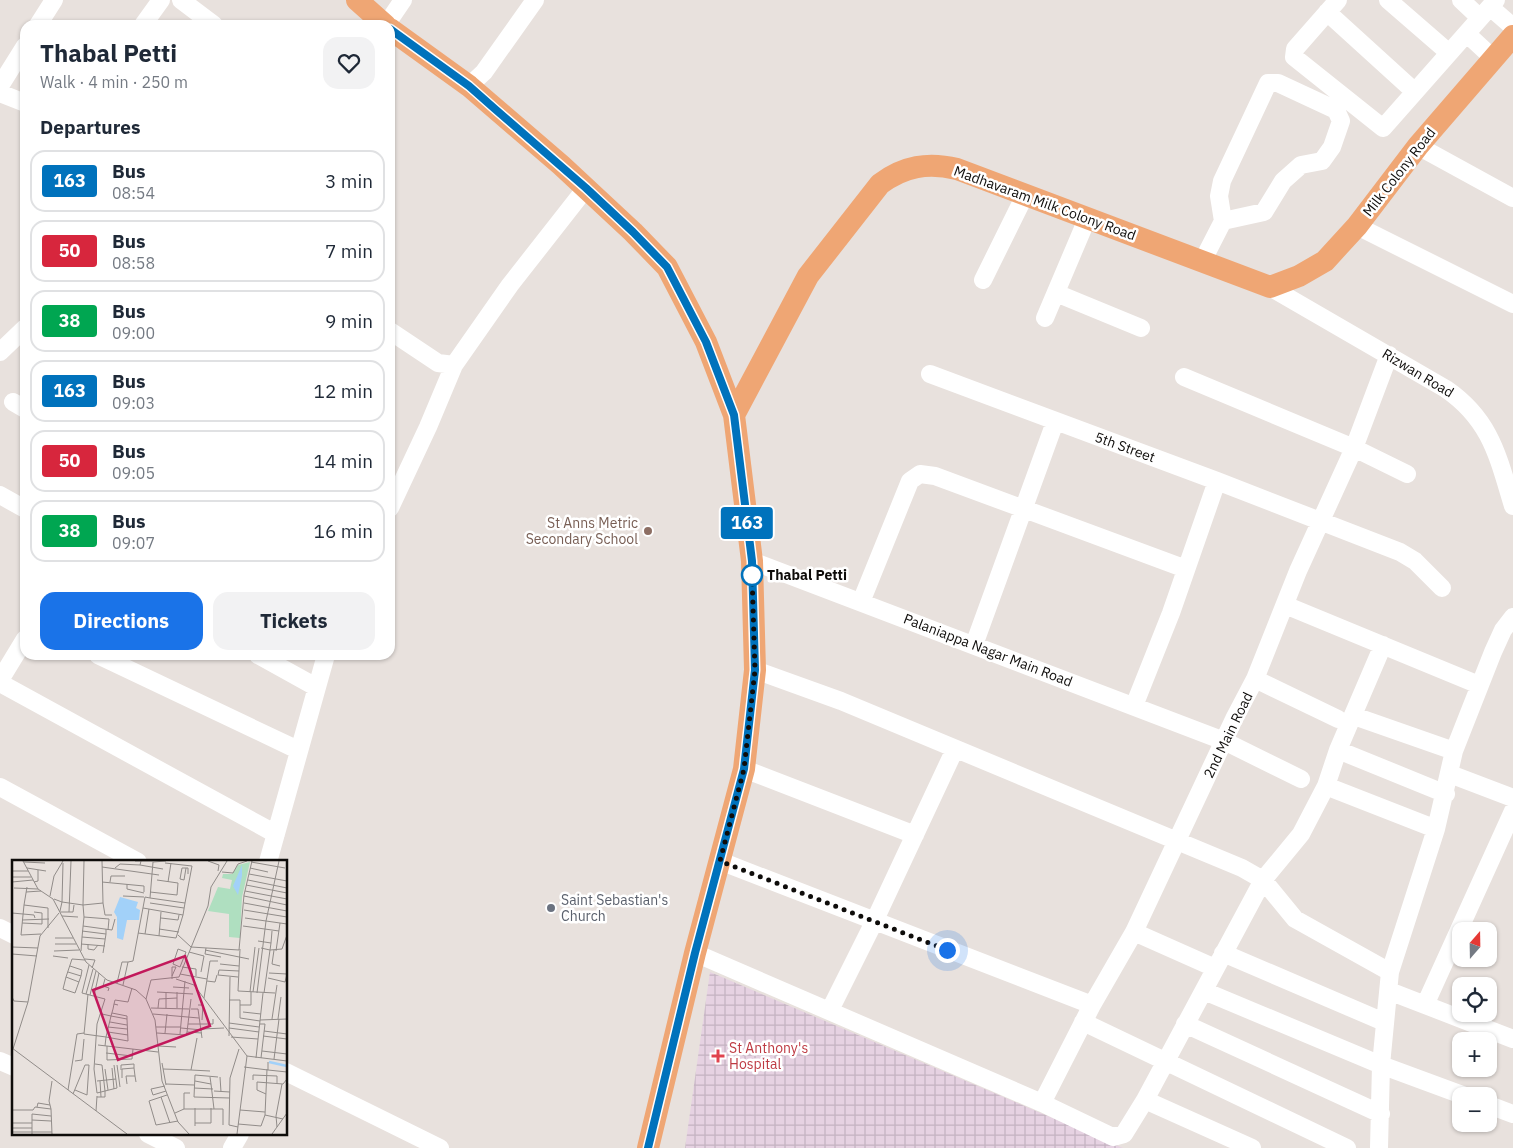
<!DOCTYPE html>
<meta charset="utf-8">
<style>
body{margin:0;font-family:"IBM Plex Sans",sans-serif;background:#f2f2f3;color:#1f2937;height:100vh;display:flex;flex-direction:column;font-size:19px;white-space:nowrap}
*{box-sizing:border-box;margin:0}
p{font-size:16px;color:#747a83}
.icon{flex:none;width:28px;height:28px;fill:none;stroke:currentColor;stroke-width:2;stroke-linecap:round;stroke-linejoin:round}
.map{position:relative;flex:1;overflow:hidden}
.drawer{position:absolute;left:20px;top:20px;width:375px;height:640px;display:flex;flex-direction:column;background:#fff;border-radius:15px;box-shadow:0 1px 4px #0004}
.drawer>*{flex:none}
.badge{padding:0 10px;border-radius:4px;font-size:18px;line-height:32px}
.needle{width:32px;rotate:20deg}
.fabs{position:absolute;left:1452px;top:922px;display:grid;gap:10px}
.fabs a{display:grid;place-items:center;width:45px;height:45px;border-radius:10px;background:#fff;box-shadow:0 1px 4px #0004;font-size:25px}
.you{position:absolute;width:25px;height:25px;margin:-12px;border:4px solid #fff;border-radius:50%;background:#1a73e8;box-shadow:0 0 0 8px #1a73e833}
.map>.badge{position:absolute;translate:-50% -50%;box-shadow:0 0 0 2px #fff}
h2{padding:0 20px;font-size:19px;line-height:45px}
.round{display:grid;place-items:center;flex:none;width:52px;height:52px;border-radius:15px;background:#f2f2f3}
.overview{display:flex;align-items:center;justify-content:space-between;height:85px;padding:0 20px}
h1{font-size:24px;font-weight:700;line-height:38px}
.action{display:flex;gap:10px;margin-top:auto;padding:10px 20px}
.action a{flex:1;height:58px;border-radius:15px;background:#1a73e8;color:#fff;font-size:20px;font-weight:700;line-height:58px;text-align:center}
.action a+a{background:#f2f2f3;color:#1f2937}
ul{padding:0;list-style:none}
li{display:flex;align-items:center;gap:15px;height:62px;margin:0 10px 8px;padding:0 10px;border:2px solid #e0e1e3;border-radius:15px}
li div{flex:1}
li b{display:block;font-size:19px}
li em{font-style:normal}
li .badge{min-width:55px;font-weight:700;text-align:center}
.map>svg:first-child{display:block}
.industrial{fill:url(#industrial-grid)}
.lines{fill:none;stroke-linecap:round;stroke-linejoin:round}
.minor{stroke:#fff;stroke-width:18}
.major{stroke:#efa674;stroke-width:22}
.line-casing{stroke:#fff;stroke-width:11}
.line{stroke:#0072bc;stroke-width:8}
.walk{stroke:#0e0c0a;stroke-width:5;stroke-dasharray:0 9}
.education-dot{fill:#8d6e63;stroke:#fff;stroke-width:2}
.stop-dot{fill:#fff;stroke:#0072bc;stroke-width:2.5}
.worship-dot{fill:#6b7280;stroke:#fff;stroke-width:2}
.health-dot{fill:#e0444e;stroke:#fff;stroke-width:2}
.labels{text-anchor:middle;stroke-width:5;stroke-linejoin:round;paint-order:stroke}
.street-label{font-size:14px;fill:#0e0c0a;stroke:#fff}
.education-label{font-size:14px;fill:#785e54;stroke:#fff;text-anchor:end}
.stop-label{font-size:14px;font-weight:bold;fill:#0e0c0a;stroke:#fff;text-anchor:start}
.worship-label{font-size:14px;fill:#5b616d;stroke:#fff;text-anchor:start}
.health-label{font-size:14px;fill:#be3a42;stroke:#fff;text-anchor:start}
.inset-river{fill:none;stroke:#a2d1f9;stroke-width:2.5}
.inset-road{fill:none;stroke:#918c89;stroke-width:1}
.view{fill:#c2185b;fill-opacity:0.15;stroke:#c2185b;stroke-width:2.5}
.inset-edge{fill:none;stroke:#0e0c0a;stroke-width:2.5}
</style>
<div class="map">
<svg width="1513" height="1148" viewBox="0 0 1513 1148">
<defs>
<pattern id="industrial-grid" width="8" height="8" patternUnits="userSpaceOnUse" patternTransform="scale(1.25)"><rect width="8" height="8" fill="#e6d2e2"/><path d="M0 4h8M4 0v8" fill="none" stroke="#c4b3c1"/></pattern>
</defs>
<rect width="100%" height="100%" fill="#e8e1dd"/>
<path class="industrial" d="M 710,972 L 1123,1148 L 685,1148 Z"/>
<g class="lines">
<path class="minor" d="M 181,0 L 214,25
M 1338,0 L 1295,49 L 1294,57 L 1383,128 L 1496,0
M 1388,0 L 1448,52
M 1461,0 L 1479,17
M 1490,7 L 1513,27
M 1327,12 L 1415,92
M 38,25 L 54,0
M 143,25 L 161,0
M 386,25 L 403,0
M 1467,34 L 1494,59
M 0,86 L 25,46
M 469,86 L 484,72 L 535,0
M 0,93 L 25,103
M 1418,146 L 1513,198
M 1357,226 L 1513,304
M 1202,262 L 1223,221 L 1219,196 L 1222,181 L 1268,83 L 1278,83 L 1336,110 L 1341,121 L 1332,147 L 1322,161 L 1301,165 L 1283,181 L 1264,212 L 1223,221
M 983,280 L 1025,195
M 1270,287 L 1446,389 C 1491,420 1498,457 1513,506
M 1056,293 L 1141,328
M 1045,318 L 1087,219
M 390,331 L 438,363 L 454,365 L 510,285 L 586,188
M 0,352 L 25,328
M 930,374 L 1217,481 L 1400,552 L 1415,561 L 1442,588
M 1184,377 L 1354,448 L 1407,474
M 13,402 L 25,409
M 0,495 L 25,509
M 390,508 L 428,427 L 454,365
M 752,561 L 1224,741 L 1301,779
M 861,602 L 910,481 L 920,474 L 935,476 L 1186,569
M 1285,605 L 1479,685
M 974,645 L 1055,422
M 98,655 L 298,750
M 258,655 L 316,687
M 755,670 L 841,701 L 1242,868 L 1263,880 L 1295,919 L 1390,972
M 1255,679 L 1338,719
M 0,680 L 25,639
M 0,683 L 276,834
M 1134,706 L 1171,613 L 1217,481
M 1354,716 L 1454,751
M 1338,750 L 1446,794
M 744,769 L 915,835
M 1450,774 L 1513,798
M 1326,786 L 1436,829 L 1390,972 L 1381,1065 L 1379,1148
M 0,787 L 138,862
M 1436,829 L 1454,751 L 1493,652 L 1503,630 L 1513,617
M 720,861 L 1092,1005
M 268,862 L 326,655
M 0,928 L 14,935
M 1134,932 L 1215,968
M 695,953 L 1042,1103 L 1113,1137 L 1124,1134 L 1145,1100
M 1223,953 L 1384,1022
M 1204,991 L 1381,1065 L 1465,1096
M 1389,991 L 1513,1039
M 1425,1005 L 1513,811
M 830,1010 L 874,922 L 955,749
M 1083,1022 L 1347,1148
M 1185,1024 L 1381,1114
M 0,1061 L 14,1067
M 286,1072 L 440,1148
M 1042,1103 L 1092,1005 L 1134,932 L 1234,719 L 1255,679 L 1298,571 L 1354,448 L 1389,355
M 1489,1105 L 1513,1114
M 148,1134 L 176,1148
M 232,1148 L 240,1134
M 1252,1148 L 1145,1100 L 1263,880 L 1301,834 L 1326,786 L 1338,750 L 1383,645"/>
<path class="major" d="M 357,0 L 385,25
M 390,29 L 469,86 L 561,165 L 633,232 L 667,267 L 706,342 L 734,415 L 752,561 L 755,670 L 744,769 L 695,953 L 648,1148
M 734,415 L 808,276 L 880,184 C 904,166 928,162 957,169 L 1270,287 L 1299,276 L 1325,261 L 1357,226 L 1418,146 L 1513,36"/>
</g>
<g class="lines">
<g class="line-casing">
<path id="line" d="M 390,29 L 469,86 L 495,109 L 586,188 L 633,232 L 667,267 L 706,342 L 734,415 L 752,561 L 755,670 L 744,769 L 695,953 L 648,1148"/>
</g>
<use href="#line" class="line"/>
<path class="walk" d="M 752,575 L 755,670 L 744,769 L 720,861 L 947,950"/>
</g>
<circle class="education-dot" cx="648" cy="531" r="5"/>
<circle class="stop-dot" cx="752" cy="575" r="10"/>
<circle class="worship-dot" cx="551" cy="908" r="5"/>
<path class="health-dot" d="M715.5 1048.5h5v5h5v5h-5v5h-5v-5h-5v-5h5z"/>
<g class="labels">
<g class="street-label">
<text transform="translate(1399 172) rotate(-52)" y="5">Milk Colony Road</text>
<text transform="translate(1045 203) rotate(20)" y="5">Madhavaram Milk Colony Road</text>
<text transform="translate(1418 373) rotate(31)" y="5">Rizwan Road</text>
<text transform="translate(1125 447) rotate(20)" y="5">5th Street</text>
<text transform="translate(988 650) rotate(21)" y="5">Palaniappa Nagar Main Road</text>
<text transform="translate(1228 735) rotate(-64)" y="5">2nd Main Road</text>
</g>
<g class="education-label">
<text x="638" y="528">St Anns Metric<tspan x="638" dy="16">Secondary School</tspan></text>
</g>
<g class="stop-label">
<text x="767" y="580">Thabal Petti</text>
</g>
<g class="worship-label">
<text x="561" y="905">Saint Sebastian's<tspan x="561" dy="16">Church</tspan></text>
</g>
<g class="health-label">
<text x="729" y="1053">St Anthony's<tspan x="729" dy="16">Hospital</tspan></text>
</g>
</g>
<g transform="translate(12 860)">
<rect width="275" height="275" fill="#e8e1dd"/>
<path d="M 238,2 L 230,37 L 228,78 L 217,77 L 217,54 L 196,51 L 206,27 L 218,29 L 220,20 L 210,18 L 211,14 L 220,14 L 226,5 Z" fill="#afdfc0"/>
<path d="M 230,5 L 230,16 L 226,35 L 221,26 ZM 108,37 L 126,42 L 124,48 L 128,50 L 127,60 L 115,60 L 111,80 L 105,78 L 105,57 L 102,52 Z" fill="#a2d1f9"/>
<path class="inset-river" d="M 257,202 L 275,206"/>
<path class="inset-road" d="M 11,1 L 26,29 L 41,39 L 74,102 L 95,120 L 124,130 L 134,139 L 143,160 L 150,221 L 166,262 L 177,274M 123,1 L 141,1M 129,1 L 128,5 L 151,9M 196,1 L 207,5 L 206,11M 12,2 L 33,3M 239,2 L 273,8M 153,3 L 180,6 L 173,43M 90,7 L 147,15M 15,8 L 34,11M 103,8 L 108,4 L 128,5M 174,8 L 172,20 L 168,19 L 170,8 L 176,8 L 176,14M 238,8 L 256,12M 0,11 L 16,11M 210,12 L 221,13 L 226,4 L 235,1M 237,14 L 275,21M 0,17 L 19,17M 236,20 L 275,28M 0,22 L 21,20M 22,22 L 26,21 L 26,10M 90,22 L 132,26 L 132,32M 98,22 L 99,16 L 113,16M 156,22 L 159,3M 115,24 L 115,29 L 132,33M 234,25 L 275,33M 2,28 L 26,29M 233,31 L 275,39M 14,32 L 29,31M 138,32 L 165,35 L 166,23 L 145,20M 38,36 L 42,16 L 51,1M 111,36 L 132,37M 232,36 L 275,45M 138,38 L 173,43 L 171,55M 42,39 L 50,42 L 51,3M 91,43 L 93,55 L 100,55M 138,43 L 172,48M 232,43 L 275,51M 12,45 L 15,27M 232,50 L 275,57M 48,51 L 50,42 L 71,45 L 72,1M 48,52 L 61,52 L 62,45M 57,52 L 59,1M 0,53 L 22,55 L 23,58M 50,56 L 66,57M 72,57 L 71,45 L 91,43 L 90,1M 149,58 L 166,60 L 167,55M 233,58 L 275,64M 10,60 L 37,59M 10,63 L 30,64 L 30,53 L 22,52M 71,66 L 100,70 L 103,59M 231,66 L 267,71M 147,69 L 167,72M 70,71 L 94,74 L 94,69M 126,73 L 164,78 L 171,55 L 131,48M 29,74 L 9,75 L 12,45 L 36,48 L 36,68M 133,74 L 137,49M 166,75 L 179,87 L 227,90 L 232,35 L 240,1M 147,76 L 149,52M 70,77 L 72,57 L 97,59 L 96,70M 43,78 L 61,78M 246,81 L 259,83 L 260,71M 43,84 L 64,84M 69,84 L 93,86M 76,84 L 76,89 L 82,90 L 86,85M 0,87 L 26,88M 194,88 L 193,94 L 209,97M 249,88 L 258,90 L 259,83M 166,89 L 174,92 L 168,107 L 161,104 ZM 228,89 L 226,131 L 263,133M 193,90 L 237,99M 262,90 L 260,104 L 268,106M 42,91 L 67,90M 69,91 L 70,77 L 93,79M 264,91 L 268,63M 177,92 L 192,96 L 189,112M 91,93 L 94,74M 0,94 L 25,96M 41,96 L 56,98M 73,99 L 83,100 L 80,108M 208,104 L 227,106M 77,105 L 70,133 L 93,139 L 85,164 L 82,209 L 85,233 L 105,228 L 102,205M 58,106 L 70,110 L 69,116M 170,107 L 184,109 L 184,116M 257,113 L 275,114M 168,114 L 195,119M 54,117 L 51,129 L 63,133 L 69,116 L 56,112M 226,117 L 206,115 L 207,110 L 227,111M 256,118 L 273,122 L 275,114M 93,119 L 91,126 L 97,128 L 96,131M 160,119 L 160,107 L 164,107 L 160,116M 164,119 L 182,125 L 235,196 L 275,201M 195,121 L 203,122 L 205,115M 67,122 L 54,117 L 60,99 L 73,100M 105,123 L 110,102 L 116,102M 111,125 L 116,102 L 121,101 L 133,37 L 138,38 L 141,2 L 154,1M 161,127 L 177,128M 145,132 L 181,134M 154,132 L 154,148M 238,132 L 243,87M 241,132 L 247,88M 245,133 L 254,61 L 267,1M 252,133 L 258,90 L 270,89 L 275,75M 74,134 L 81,109M 76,134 L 72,174 L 94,177 L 93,186M 78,135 L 84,111M 82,136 L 87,113M 0,137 L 2,141 L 16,142M 192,138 L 198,101 L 206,101M 134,139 L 139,120 L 167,117 L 196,46 L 199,27 L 215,1M 179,139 L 175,172 L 190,173M 217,140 L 228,140 L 228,145 L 239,145 L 239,132M 106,145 L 102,144 L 103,140 L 116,142 L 120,128M 186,145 L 191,145 L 190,160M 228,145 L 228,158 L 248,161M 139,148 L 177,149M 146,148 L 147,139 L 165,138M 165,148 L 165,132M 179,149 L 186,149 L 190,178M 231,152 L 249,154M 100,153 L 115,156 L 115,159M 90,154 L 99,156 L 115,159 L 116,181 L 94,177 L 99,156 L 101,149 L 102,144M 141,154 L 187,158M 260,159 L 265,125M 266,159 L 269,137M 248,160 L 275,159M 98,162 L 115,165M 217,163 L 247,167M 176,164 L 201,164 L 201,159M 248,164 L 253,164 L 249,198M 96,167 L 115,169M 144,167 L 169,167M 169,168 L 190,170M 217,168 L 247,172M 190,169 L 212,168M 252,171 L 275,174M 96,172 L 116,175M 145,173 L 174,175 L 175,172M 153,173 L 155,154M 168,174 L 173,121M 217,176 L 218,117M 251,176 L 275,179M 219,177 L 246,179M 86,185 L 146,192M 95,186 L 95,200 L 120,199 L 121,189M 146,186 L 164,187M 0,188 L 115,274M 1,189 L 16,142 L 28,76 L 47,53M 250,191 L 275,194M 94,193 L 120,196M 244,198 L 251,133M 262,199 L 267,159M 63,201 L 70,200 L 72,179M 150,203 L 154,225M 83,204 L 90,205 L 93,231 L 93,237 L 85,237M 105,205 L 108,227M 232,207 L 256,210 L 256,202M 100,208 L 102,229M 93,209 L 96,230M 151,209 L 179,210 L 185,178M 255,209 L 253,255 L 271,259M 109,210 L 109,205 L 122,204 L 122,208M 179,210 L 198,211M 256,210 L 275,212M 206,217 L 183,215 L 182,237 L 218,238M 208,217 L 209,232M 110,218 L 110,209 L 122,208 L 123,216M 241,220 L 241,215 L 265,216 L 265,224M 85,221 L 104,219M 88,221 L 89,237M 183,221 L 199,224 L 198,217M 115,224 L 114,216 L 123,216 L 124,222M 154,224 L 182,225M 199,224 L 202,249M 153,226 L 139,229 L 141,235 L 154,231M 182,228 L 201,229M 56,230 L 65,174 L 72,173M 202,231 L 218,232M 61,234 L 73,205 L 77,205 L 75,235 L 63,230M 254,234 L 245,230 L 245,222 L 271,224 L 275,219M 155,235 L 137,241 L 144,265 L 166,261M 149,237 L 158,263M 25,247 L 26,243 L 38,245M 39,249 L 40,274M 172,249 L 172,233 L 178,233M 0,250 L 21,250 L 23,247 L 39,249 L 37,241 L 40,221M 228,250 L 253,252M 84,251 L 85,236M 163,253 L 172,249 L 211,249 L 211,265M 20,260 L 39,261M 0,263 L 20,263M 183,263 L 199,263 L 199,248M 226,264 L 249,266 L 253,255M 183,266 L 183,248M 226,267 L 217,265 L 218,218 L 227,189M 265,267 L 264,256 L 270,224M 0,268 L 20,268M 0,272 L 40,272M 20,274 L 20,254 L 39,256M 225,274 L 235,196M 260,274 L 275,253"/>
<path class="view" d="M 173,96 L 198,166 L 106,200 L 81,130 Z"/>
<rect width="275" height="275" class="inset-edge"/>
</g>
</svg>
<div class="fabs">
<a><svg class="needle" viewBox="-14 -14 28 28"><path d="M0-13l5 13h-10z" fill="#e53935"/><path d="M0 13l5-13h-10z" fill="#747a83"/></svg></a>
<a><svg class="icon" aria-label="locate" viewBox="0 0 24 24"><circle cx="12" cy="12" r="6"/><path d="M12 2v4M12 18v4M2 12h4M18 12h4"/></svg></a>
<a>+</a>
<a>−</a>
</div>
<div class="you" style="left:947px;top:950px"></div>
<b class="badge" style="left:747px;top:523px;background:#0072bc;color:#fff">163</b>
<section class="drawer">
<div class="overview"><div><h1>Thabal Petti</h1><p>Walk · 4 min · 250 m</p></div><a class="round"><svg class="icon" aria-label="heart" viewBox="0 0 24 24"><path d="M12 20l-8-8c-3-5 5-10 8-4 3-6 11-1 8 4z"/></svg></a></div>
<h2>Departures</h2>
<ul>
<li><span class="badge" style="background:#0072bc;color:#fff">163</span><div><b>Bus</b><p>08:54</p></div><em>3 min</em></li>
<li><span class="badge" style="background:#d7263d;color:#fff">50</span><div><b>Bus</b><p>08:58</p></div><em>7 min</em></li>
<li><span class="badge" style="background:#00a651;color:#fff">38</span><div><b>Bus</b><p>09:00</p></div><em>9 min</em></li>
<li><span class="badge" style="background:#0072bc;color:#fff">163</span><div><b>Bus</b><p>09:03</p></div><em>12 min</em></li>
<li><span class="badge" style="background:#d7263d;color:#fff">50</span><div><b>Bus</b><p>09:05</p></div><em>14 min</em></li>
<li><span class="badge" style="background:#00a651;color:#fff">38</span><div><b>Bus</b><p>09:07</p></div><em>16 min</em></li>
</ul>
<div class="action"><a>Directions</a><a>Tickets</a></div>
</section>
</div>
